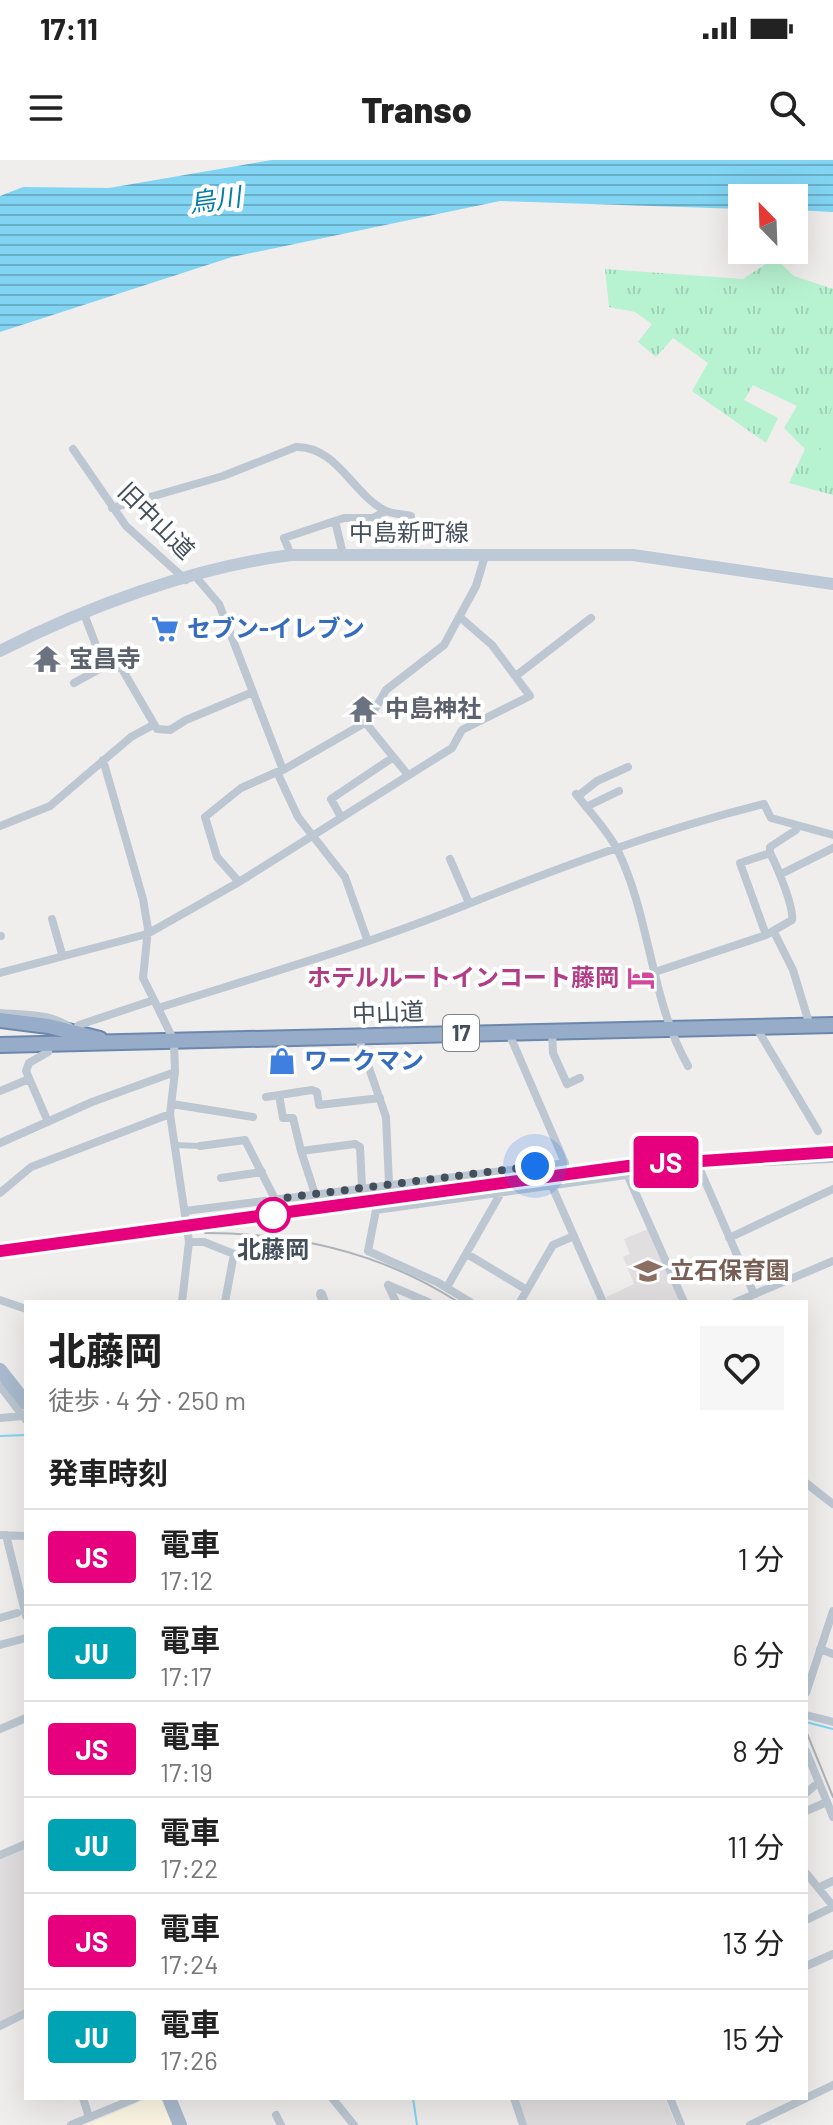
<!DOCTYPE html>
<html lang="ja">
<meta charset="utf-8">
<style>
body{margin:0;font-family:Barlow,"Noto Sans JP",sans-serif;background:#f6f6f6;color:#222;height:100vh;display:flex;flex-direction:column;font-size:30px;white-space:nowrap}
*{box-sizing:border-box;margin:0}
p{font-size:26px;color:#767676}
.icon{flex:none;width:44px;height:44px;fill:none;stroke:currentColor;stroke-width:2;stroke-linecap:round;stroke-linejoin:round}
.map{position:relative;flex:1;overflow:hidden}
.sheet{position:absolute;left:24px;top:1140px;width:784px;height:800px;display:flex;flex-direction:column;background:#fff;border-radius:0px;box-shadow:0 8px 32px #0002}
.sheet>*{flex:none}
.badge{padding:0 16px;border-radius:6px;font-size:28px;line-height:52px}
.needle{width:52px;rotate:337deg}
.fabs{position:absolute;left:728px;top:24px;display:grid;gap:16px}
.fabs a{display:grid;place-items:center;width:80px;height:80px;border-radius:0px;background:#fff;box-shadow:0 8px 32px #0002;font-size:40px}
.you{position:absolute;width:40px;height:40px;margin:-20px;border:6px solid #fff;border-radius:50%;background:#1a73e8;box-shadow:0 0 0 12px #1a73e833}
.map>.badge{position:absolute;translate:-50% -50%;box-shadow:0 0 0 4px #fff}
h2{padding:0 24px;font-size:30px;line-height:72px}
.round{display:grid;place-items:center;flex:none;width:84px;height:84px;border-radius:0px;background:#f6f6f6}
.summary{display:flex;align-items:center;justify-content:space-between;height:136px;padding:0 24px}
h1{font-size:38px;font-weight:800;line-height:60px}
ul{padding:0;list-style:none}
li{display:flex;align-items:center;gap:24px;height:96px;padding:0 24px;border-top:2px solid #e0e0e0}
li div{flex:1}
li b{display:block;font-size:30px}
li em{font-style:normal}
li .badge{min-width:88px;font-weight:700;text-align:center}
.status{display:flex;justify-content:space-between;align-items:center;height:56px;padding:0 40px;background:#fff;direction:ltr}
.status svg{height:22px;fill:currentColor}
header{display:flex;justify-content:space-between;align-items:center;height:104px;padding:0 24px;background:#fff;font-size:36px;font-weight:800}
.map>svg:first-child{display:block}
.commercial{fill:#fdf7e4}
.education{fill:#e1dedf}
.park{fill:url(#park-tufts)}
.garden{fill:#b7f2d1}
.water{fill:url(#water-rules)}
.lines{fill:none;stroke-linecap:round;stroke-linejoin:round}
.stream{stroke:#81d4f2;stroke-width:2}
.trunk-casing{stroke:#6c87ac;stroke-width:18}
.pedestrian{stroke:#bcc7d1;stroke-width:6}
.minor{stroke:#bcc7d1;stroke-width:8}
.tertiary{stroke:#bcc7d1;stroke-width:10}
.secondary{stroke:#bec9d8;stroke-width:12}
.primary{stroke:#aabbcf;stroke-width:14}
.trunk{stroke:#96acc8;stroke-width:14}
.rail{stroke:#afb2b8;stroke-width:2}
.line-casing{stroke:#fff;stroke-width:18}
.line{stroke:#e6007e;stroke-width:12}
.walk{stroke:#444f5c;stroke-width:8;stroke-dasharray:0 14.4}
.stop-dot{fill:#fff;stroke:#e6007e;stroke-width:4}
.labels{text-anchor:middle;stroke-width:8;stroke-linejoin:round;paint-order:stroke}
.shield{fill:#fff;stroke:#7c848d;stroke-width:2}
.shield-label{font-size:22px;font-weight:bold;fill:#444f5c}
.street-label{font-size:24px;fill:#444f5c;stroke:#fff}
.shop-label{font-size:24px;font-weight:bold;fill:#366cbe;stroke:#fff;text-anchor:start}
.worship-label{font-size:24px;font-weight:bold;fill:#5b616d;stroke:#fff;text-anchor:start}
.hotel-label{font-size:24px;font-weight:bold;fill:#b23c85;stroke:#fff;text-anchor:end}
.stop-label{font-size:24px;font-weight:bold;fill:#444f5c;stroke:#fff}
.education-label{font-size:24px;font-weight:bold;fill:#785e54;stroke:#fff;text-anchor:start}
.water-label{font-size:26px;font-style:italic;fill:#027ca9;stroke:#fff}
</style>
<div class="status"><b>17:11</b><svg viewBox="0 0 49 12"><path d="M0 12V9h3v3zM5 12V6h3v6zM10 12V3h3v9zM15 12V0h3v12zM26 1h20v11H26zM47 4h2v5h-2z"/></svg></div>
<header><svg class="icon" aria-label="menu" viewBox="0 0 24 24"><path d="M4 6h16M4 12h16M4 18h16"/></svg>Transo<svg class="icon" aria-label="search" viewBox="0 0 24 24"><circle cx="10" cy="10" r="6"/><path d="M15 15l6 6"/></svg></header>
<div class="map">
<svg width="833" height="1965" viewBox="0 0 833 1965">
<defs>
<pattern id="park-tufts" width="24" height="20" patternUnits="userSpaceOnUse" patternTransform="scale(2)"><rect width="24" height="20" fill="#b7f2d1"/><path d="M3 7l-1-3M5 7V3M7 7l1-3M15 17l-1-3M17 17v-4M19 17l1-3" fill="none" stroke="#9fd1b6"/></pattern>
<pattern id="water-rules" width="6" height="5" patternUnits="userSpaceOnUse" patternTransform="scale(2)"><rect width="6" height="5" fill="#81d4f2"/><path d="M0 2.5h6" fill="none" stroke="#6baec7"/></pattern>
</defs>
<rect width="100%" height="100%" fill="#f0eded"/>
<path class="commercial" d="M 149,1938 L 161,1939 L 172,1965 L 86,1965 Z"/>
<path class="education" d="M 648,1069 L 680,1142 L 608,1142 L 606,1137 L 634,1124 L 623,1097 L 630,1094 L 624,1079 Z
M 26,1688 L 26,1852 L 0,1864 L 0,1699 Z
M 517,1938 L 665,1938 L 676,1965 L 526,1965 Z"/>
<path class="park" d="M 775,98 L 794,116 L 833,129 L 833,335 L 789,323 L 805,289 L 784,268 L 797,246 L 753,225 L 744,240 L 778,258 L 766,283 L 692,231 L 708,203 L 673,178 L 656,197 L 638,182 L 652,164 L 635,152 L 609,147 L 605,109 L 743,119 Z"/>
<path class="garden" d="M 833,243 L 833,315 L 815,310 Z"/>
<path class="water" d="M 272,0 L 833,0 L 833,52 L 794,50 L 794,38 L 742,38 L 742,49 L 500,41 L 232,97 L 0,172 L 0,36 L 23,27 L 109,28 Z"/>
<g class="lines">
<path class="stream" d="M 0,1276 L 26,1275
M 806,1562 L 833,1569
M 413,1938 L 417,1965"/>
<g class="trunk-casing">
<path id="trunk" d="M 0,860 L 48,866 L 100,879
M 0,885 L 833,865"/>
</g>
<path class="pedestrian" d="M 174,985 L 200,986"/>
<path class="minor" d="M 73,289 L 126,366 L 186,420
M 112,348 L 223,316 L 296,287 C 337,286 353,335 386,351 C 393,354 404,354 411,356
M 335,361 L 343,394
M 291,395 L 284,378 L 344,358 L 373,358 L 386,351
M 196,417 L 219,444 L 283,610 L 277,612 L 298,657 L 345,717 L 367,779
M 83,451 L 103,504 L 122,509 L 157,569 L 170,570 L 186,560 L 253,532
M 517,515 L 591,458
M 74,523 L 105,506
M 365,562 L 408,615
M 103,600 L 143,739 L 148,769 L 143,818 L 158,848
M 283,610 L 368,561 L 386,530 L 444,485 L 476,426 L 485,396
M 576,634 C 589,651 607,670 617,689 C 651,758 650,839 688,906
M 578,636 L 597,621 L 628,607
M 586,647 L 619,631
M 341,657 L 331,639 L 392,598
M 0,666 L 50,646 L 131,577 L 153,565
M 770,693 L 770,687 L 796,670 L 795,665
M 450,699 L 469,743
M 781,714 L 833,688
M 239,722 L 217,697 L 205,657 L 241,628 L 277,612
M 52,759 L 62,794
M 774,772 L 793,810 L 810,866
M 0,776 L 1,776
M 655,812 L 766,775 L 792,760 C 794,747 777,706 770,693 L 740,703 L 766,775
M 0,813 L 147,774 L 239,722 L 452,588 L 462,570 L 530,536 L 492,485 L 461,458
M 0,853 C 24,855 56,853 74,871 L 79,865 L 154,840
M 756,867 L 818,971
M 552,872 L 553,893 L 567,924 L 580,918
M 358,876 L 386,957 L 389,1024
M 48,892 L 29,903 L 26,911 L 48,962
M 0,931 L 29,919
M 279,935 L 283,958 L 293,958 L 301,991 L 355,984 L 360,987 L 362,1027
M 266,937 L 312,930 L 317,932 L 319,945 L 380,938
M 172,944 L 253,957
M 0,983 L 92,942 L 175,912
M 200,986 L 245,980 L 275,1039
M 301,991 L 315,1034
M 698,1005 L 754,1134
M 627,1014 L 684,1142
M 221,1018 L 262,1012
M 551,1024 L 603,1142
M 0,1033 L 31,1007 L 170,954
M 185,1051 L 565,1003 L 508,871
M 729,1078 L 833,1029
M 189,1082 L 204,1082 L 234,1094 L 225,1142
M 467,1094 L 527,1130
M 388,1125 L 428,1142
M 388,1125 L 396,1142
M 447,1127 L 502,1031
M 0,1140 L 26,1149
M 182,1142 L 189,1082 L 170,954 L 175,912 L 174,881 L 158,848 C 256,817 357,788 453,750 C 555,709 656,671 764,644 L 771,658 L 833,675
M 470,1142 L 437,1122 L 368,1091 L 376,1050 L 698,1005 L 833,999
M 520,1142 L 553,1085 L 574,1076
M 736,1142 L 833,1101
M 0,1226 L 26,1260
M 0,1258 L 23,1256
M 806,1323 L 833,1344
M 0,1375 L 26,1376
M 6,1375 L 26,1456
M 0,1458 L 17,1453
M 0,1485 L 26,1478
M 820,1489 L 833,1494
M 806,1533 L 833,1451
M 806,1555 L 833,1562
M 0,1569 L 26,1558
M 806,1591 L 827,1642 L 806,1651
M 806,1633 L 819,1622
M 827,1642 L 833,1657
M 0,1695 L 26,1684
M 806,1713 L 833,1746
M 820,1727 L 833,1721
M 806,1760 L 833,1747
M 806,1806 L 833,1794
M 0,1866 L 26,1853
M 83,1938 L 89,1957
M 332,1938 L 354,1965
M 514,1938 L 523,1965
M 670,1938 L 681,1965
M 276,1955 L 281,1965
M 71,1965 L 136,1938
M 750,1965 L 833,1925"/>
<path class="tertiary" d="M 321,1134 L 324,1142"/>
<path class="secondary" d="M 0,491 C 86,447 194,407 291,395 L 633,395 L 833,424"/>
<path class="primary" d="M 0,1210 L 26,1243
M 169,1938 L 180,1965"/>
<use href="#trunk" class="trunk"/>
<path class="rail" d="M 205,1073 C 294,1073 382,1093 458,1142
M 0,1091 L 600,1009 L 708,998 L 833,992
M 806,1571 L 833,1637"/>
</g>
<g class="lines">
<g class="line-casing">
<path id="line" d="M 0,1091 L 628,1006 L 833,992"/>
</g>
<use href="#line" class="line"/>
<path class="walk" d="M 273,1055 L 275,1039 L 535,1006"/>
</g>
<defs>
<g id="supermarket-bare" transform="scale(2.16)"><path d="M-6-5.5h2.5l.6 2H6L4.5 2H-2.5L-4.4-4H-6ZM-1.5 3.2a1.3 1.3 0 1 0 .1 0ZM3 3.2a1.3 1.3 0 1 0 .1 0Z" fill="#3f7fe0" stroke="#fff" stroke-width="2.5" paint-order="stroke"/></g>
<g id="temple-bare" transform="scale(2.16)"><path d="M0-6L5-2H3V0L6.5 2.5H4V6H1.5V3h-3V6H-4V2.5H-6.5L-3 0V-2H-5Z" fill="#6b7280" stroke="#fff" stroke-width="2.5" paint-order="stroke"/></g>
<g id="hotel-bare" transform="scale(2.16)"><path d="M-6-4.5h1.5V1H6V5H4.5V3h-9V5H-6ZM-4 0a1.8 1.8 0 1 1 3.6 0ZM.5 0V-2.5h3Q6-2.5 6 0Z" fill="#d1479c" stroke="#fff" stroke-width="2.5" paint-order="stroke"/></g>
<g id="shop-bare" transform="scale(2.16)"><path d="M-5-2.5h2.3a2.7 3.5 0 0 1 5.4 0H5L5.5 6h-11ZM-1.5-2.5h3a1.5 2.3 0 0 0-3 0Z" fill="#3f7fe0" stroke="#fff" stroke-width="2.5" paint-order="stroke"/></g>
<g id="school-bare" transform="scale(2.16)"><path d="M0-5L7-2L0 1L-7-2ZM-4 1L0 2.5L4 1V4Q0 6-4 4Z" fill="#8d6e63" stroke="#fff" stroke-width="2.5" paint-order="stroke"/></g>
</defs>
<g fill-rule="evenodd">
<use href="#supermarket-bare" x="165" y="469"/>
<use href="#temple-bare" x="47" y="499"/>
<use href="#temple-bare" x="363" y="549"/>
<use href="#hotel-bare" x="641" y="818"/>
<use href="#shop-bare" x="282" y="901"/>
<use href="#school-bare" x="648" y="1111"/>
</g>
<circle class="stop-dot" cx="273" cy="1055" r="16"/>
<g class="labels">
<rect class="shield" x="443" y="855" width="36" height="36" rx="6"/>
<g class="shield-label">
<text x="461" y="881">17</text>
</g>
<g class="street-label">
<text transform="translate(156 361) rotate(45)" y="8">旧中山道</text>
<text x="409" y="381">中島新町線</text>
<text transform="translate(388 853) rotate(-2)" y="8">中山道</text>
</g>
<g class="shop-label">
<text x="187" y="477">セブン-イレブン</text>
<text x="304" y="909">ワークマン</text>
</g>
<g class="worship-label">
<text x="69" y="507">宝昌寺</text>
<text x="385" y="557">中島神社</text>
</g>
<g class="hotel-label">
<text x="619" y="826">ホテルルートインコート藤岡</text>
</g>
<g class="stop-label">
<text x="273" y="1098">北藤岡</text>
</g>
<g class="education-label">
<text x="670" y="1119">立石保育園</text>
</g>
<g class="water-label">
<text transform="translate(215 40) rotate(-8)" y="9">烏川</text>
</g>
</g>
</svg>
<div class="fabs">
<a><svg class="needle" viewBox="-14 -14 28 28"><path d="M0-13l5 13h-10z" fill="#e53935"/><path d="M0 13l5-13h-10z" fill="#767676"/></svg></a>
</div>
<div class="you" style="left:535px;top:1006px"></div>
<b class="badge" style="left:666px;top:1002px;background:#e6007e;color:#fff">JS</b>
<section class="sheet">
<div class="summary"><div><h1>北藤岡</h1><p>徒歩 · 4 分 · 250 m</p></div><a class="round"><svg class="icon" aria-label="heart" viewBox="0 0 24 24"><path d="M12 20l-8-8c-3-5 5-10 8-4 3-6 11-1 8 4z"/></svg></a></div>
<h2>発車時刻</h2>
<ul>
<li><span class="badge" style="background:#e6007e;color:#fff">JS</span><div><b>電車</b><p>17:12</p></div><em>1 分</em></li>
<li><span class="badge" style="background:#00a3b4;color:#fff">JU</span><div><b>電車</b><p>17:17</p></div><em>6 分</em></li>
<li><span class="badge" style="background:#e6007e;color:#fff">JS</span><div><b>電車</b><p>17:19</p></div><em>8 分</em></li>
<li><span class="badge" style="background:#00a3b4;color:#fff">JU</span><div><b>電車</b><p>17:22</p></div><em>11 分</em></li>
<li><span class="badge" style="background:#e6007e;color:#fff">JS</span><div><b>電車</b><p>17:24</p></div><em>13 分</em></li>
<li><span class="badge" style="background:#00a3b4;color:#fff">JU</span><div><b>電車</b><p>17:26</p></div><em>15 分</em></li>
</ul>
</section>
</div>
